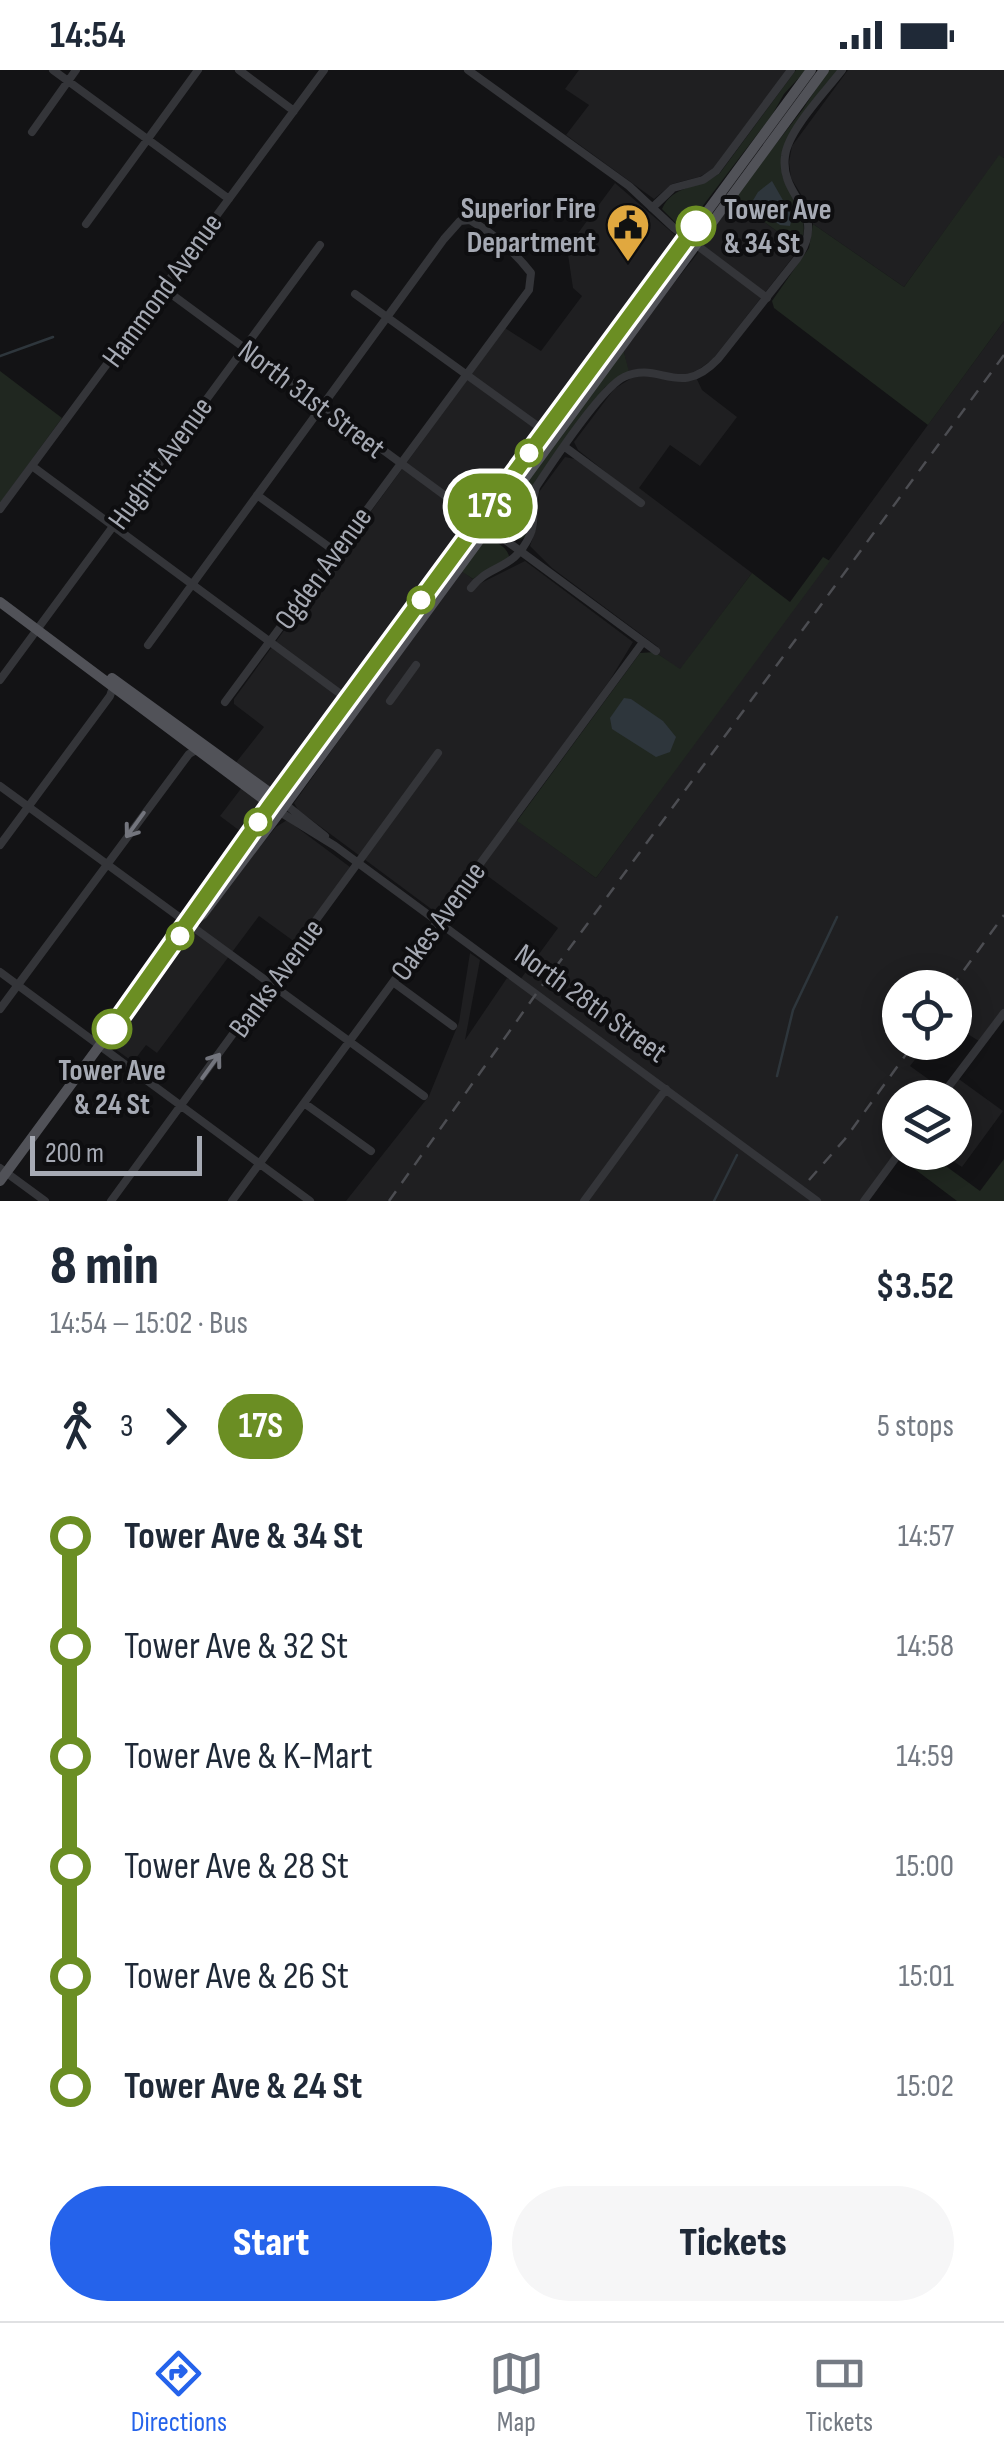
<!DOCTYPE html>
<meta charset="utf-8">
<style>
body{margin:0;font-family:"Sofia Sans Condensed",sans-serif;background:#f6f6f7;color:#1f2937;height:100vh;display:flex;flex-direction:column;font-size:38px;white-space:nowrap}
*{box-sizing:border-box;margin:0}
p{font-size:32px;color:#747a83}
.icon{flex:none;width:55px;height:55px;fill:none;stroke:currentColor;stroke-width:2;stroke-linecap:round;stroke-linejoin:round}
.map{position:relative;height:1131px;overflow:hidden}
.side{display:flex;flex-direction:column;background:#fff;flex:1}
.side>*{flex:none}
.badge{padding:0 20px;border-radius:32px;font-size:35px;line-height:65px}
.fabs{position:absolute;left:882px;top:900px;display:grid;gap:20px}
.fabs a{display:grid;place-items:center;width:90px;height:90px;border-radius:50%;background:#fff;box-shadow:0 5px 25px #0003;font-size:50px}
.scale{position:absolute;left:30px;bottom:25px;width:172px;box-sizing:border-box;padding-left:10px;border:5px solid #a6aab4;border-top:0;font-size:28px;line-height:35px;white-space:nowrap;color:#a6aab4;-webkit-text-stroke:8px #0e0e10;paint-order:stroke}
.map>.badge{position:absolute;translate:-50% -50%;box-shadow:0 0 0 5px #fff}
.legs{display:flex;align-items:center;gap:15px;height:110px;padding:0 50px;font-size:32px}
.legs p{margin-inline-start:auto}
.head{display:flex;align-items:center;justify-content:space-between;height:170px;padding:0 50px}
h1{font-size:55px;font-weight:800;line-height:75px}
.primary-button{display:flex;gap:20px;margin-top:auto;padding:20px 50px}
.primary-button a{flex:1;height:115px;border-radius:60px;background:#2563eb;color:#fff;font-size:40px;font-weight:800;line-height:115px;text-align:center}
.primary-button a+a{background:#f6f6f7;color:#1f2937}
ul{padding:0 50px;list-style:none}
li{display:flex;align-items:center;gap:35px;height:110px;font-size:38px}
li i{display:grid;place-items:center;width:15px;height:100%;margin:0 12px;background:currentColor}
li i::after{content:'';width:25px;height:25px;margin:-12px;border:8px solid;border-radius:50%;background:#fff}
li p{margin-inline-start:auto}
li:first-child i{background:linear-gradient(#0000 50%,currentColor 0)}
li:last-child i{background:linear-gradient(currentColor 50%,#0000 0)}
.status{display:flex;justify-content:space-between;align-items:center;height:70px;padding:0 50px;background:#fff;direction:ltr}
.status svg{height:28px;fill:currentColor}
.tabs{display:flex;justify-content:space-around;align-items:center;height:140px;border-top:2px solid #e0e1e3;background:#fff;font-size:28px;color:#747a83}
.tabs a{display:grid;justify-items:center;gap:5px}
.tabs .active{color:#2563eb}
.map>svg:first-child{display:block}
.built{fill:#1f1f21}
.green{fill:#202720}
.water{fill:#2e363c}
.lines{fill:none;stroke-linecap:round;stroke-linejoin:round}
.stream{stroke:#2e363c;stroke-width:2.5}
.minor{stroke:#343539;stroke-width:8}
.major{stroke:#515258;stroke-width:10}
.rail{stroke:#4c4d52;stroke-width:2.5;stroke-dasharray:12 10;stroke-linecap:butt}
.oneway{stroke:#73757d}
.line-1-casing{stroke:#fff;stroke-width:22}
.line-1{stroke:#6b8e23;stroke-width:15}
.stop-1-dot{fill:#fff;stroke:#6b8e23;stroke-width:5}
.labels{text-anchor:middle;stroke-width:8;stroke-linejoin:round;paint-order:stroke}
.poi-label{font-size:30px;font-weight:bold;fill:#a6aab4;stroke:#0e0e10;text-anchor:end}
.stop-label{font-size:30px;font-weight:bold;fill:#a6aab4;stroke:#0e0e10;text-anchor:start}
.street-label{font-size:30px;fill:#a6aab4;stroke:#0e0e10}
</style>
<div class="status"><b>14:54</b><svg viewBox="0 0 49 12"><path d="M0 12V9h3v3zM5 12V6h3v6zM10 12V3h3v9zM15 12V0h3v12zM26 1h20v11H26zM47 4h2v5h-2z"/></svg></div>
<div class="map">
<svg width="1004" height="1131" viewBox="0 0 1004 1131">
<rect width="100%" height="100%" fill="#131315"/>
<path class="built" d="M 579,0 L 787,0 L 712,100 L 699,107 L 672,114 L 654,129 L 566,65 L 589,35 L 565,19 Z
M 848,0 L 1004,0 L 1004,88 L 999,86 L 904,217 L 813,154 L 810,139 L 791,108 L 789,92 L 792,76 Z
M 615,113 L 675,165 L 677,174 L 369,595 L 358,606 L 316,667 L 279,713 L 272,718 L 265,716 L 234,695 L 264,657 L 234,634 L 234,629 L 505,258 L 541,281 L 582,226 L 573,218 L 567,178 Z
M 733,129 L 800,178 L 713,289 L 694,303 L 702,320 L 737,347 L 700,396 L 670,375 L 639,418 L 752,503 L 680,600 L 655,582 L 658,577 L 552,498 L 530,476 L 537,456 L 539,422 L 565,387 L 575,389 L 630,429 L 633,424 L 578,380 L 574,372 L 614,319 L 630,309 L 623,278 L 697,184 Z
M 1004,251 L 1004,943 L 982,973 L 955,956 L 955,918 L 900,918 L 900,972 L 928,973 L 910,996 L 945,1021 L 956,1007 L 1003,1041 L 962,1097 L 941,1083 L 955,1082 L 955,1028 L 900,1028 L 900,1082 L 864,1131 L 346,1131 L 429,1026 L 459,952 L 470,883 L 480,890 L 465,970 L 507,908 L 517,914 L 558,858 L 474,796 L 440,841 L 434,841 L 298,740 L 294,733 L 461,500 L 479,514 L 525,491 L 633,572 L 610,610 L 511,746 L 596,808 Z
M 243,716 L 263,733 L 244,764 L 220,746 Z
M 287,750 L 350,797 L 299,875 L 259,846 L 157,983 L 146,975 L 133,992 L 114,978 L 125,957 L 234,808 L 276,757 Z"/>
<path class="green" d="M 796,0 L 806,0 L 784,24 L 772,45 L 689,154 L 676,153 L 662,139 C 673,114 700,119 720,103 Z
M 828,0 L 838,0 C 826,18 785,70 782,88 C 775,123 816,133 800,178 L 733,129 L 803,39 Z
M 999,85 L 1004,88 L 1004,251 L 928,355 L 774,238 L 772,231 L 809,178 L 813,154 L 904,217 Z
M 623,278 L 629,302 L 605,317 L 536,410 L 530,427 L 526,466 L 520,470 C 511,469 503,461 501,452 L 517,423 Z
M 0,301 L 62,348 L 0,433 Z
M 485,470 C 495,470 507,477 509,486 C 502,497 484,500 473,509 L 461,501 Z
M 823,487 L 830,491 L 596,808 L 517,751 L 640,583 L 655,582 L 680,599 L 752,503 L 790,532 Z
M 905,1082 L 928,1083 L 980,1121 L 1004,1089 L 1004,1131 L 957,1131 L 900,1088 Z"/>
<path class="water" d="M 772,111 L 792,146 L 790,156 L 780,155 L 753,137 L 752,132 L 758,122 Z
M 624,628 L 631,629 L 663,651 L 676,667 L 670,682 L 656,687 L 612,659 L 610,648 Z"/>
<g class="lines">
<path class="stream" d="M 0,286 L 53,267
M 777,1006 L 793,940 L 837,847
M 714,1131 L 737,1085"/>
<path class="minor" d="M 53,0 L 229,129
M 239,0 L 294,41
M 468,0 L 629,116 L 674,158 L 767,228
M 32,62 L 76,0
M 652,138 L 673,118 L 703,110 L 716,101 L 791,0
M 86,154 L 198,0
M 163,218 L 656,581
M 355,224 L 550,365
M 565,377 L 641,433
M 32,396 L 350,631
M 257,425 L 336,482
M 0,439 L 324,0
M 471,518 C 490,493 514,501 530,465 C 537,450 531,433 536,417 C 552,393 601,318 624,307 C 660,290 679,330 718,289 L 797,189 C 830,140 779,129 785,86 C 788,60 826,21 842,0
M 148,575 L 444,169 L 460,151 L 470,150 C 494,164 514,181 531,203 L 529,220 L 225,632
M 0,610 L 320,175
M 390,631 L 416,595
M 0,716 L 424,1026
M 285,734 L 325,766
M 280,742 L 335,776 L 817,1131
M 0,775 L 110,626 L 114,614
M 0,902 L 310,1131
M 393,912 L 453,956
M 0,939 L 189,684 L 200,678
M 940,1028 L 1004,943
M 304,1033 L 371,1081
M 0,1098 L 45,1131
M 111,1131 L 438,683
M 232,1131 L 643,572
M 584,1131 L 666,1019
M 864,1131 L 900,1082"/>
<path class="major" d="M 0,532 L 275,738
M 112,608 L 280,730
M 190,854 L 203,844 L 280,742 L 824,0
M 0,1111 L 189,854 L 194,841 L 811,0"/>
<path class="rail" d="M 951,918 L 1004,845
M 809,1110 L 845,1069 L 915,972
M 389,1131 L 536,924 L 1004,285"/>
</g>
<defs><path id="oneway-shaft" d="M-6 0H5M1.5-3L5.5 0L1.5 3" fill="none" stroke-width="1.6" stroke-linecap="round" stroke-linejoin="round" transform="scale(2.5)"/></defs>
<g class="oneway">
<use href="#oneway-shaft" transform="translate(135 755) rotate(126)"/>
<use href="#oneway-shaft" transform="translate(211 996) rotate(-54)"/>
</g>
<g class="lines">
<g class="line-1-casing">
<path id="line-1" d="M 112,959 L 271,734 L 696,156"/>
</g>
<use href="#line-1" class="line-1"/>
</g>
<defs>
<g id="civic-pin" transform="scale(2.25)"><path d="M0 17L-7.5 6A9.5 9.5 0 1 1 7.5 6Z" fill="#e1a83f" stroke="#0e0e10"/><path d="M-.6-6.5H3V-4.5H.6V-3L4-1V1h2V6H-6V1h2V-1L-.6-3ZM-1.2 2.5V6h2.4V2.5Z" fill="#111"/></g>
</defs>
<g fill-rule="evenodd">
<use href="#civic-pin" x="628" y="155"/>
</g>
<g class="stop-1-dot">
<circle cx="696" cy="156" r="18"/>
<circle cx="529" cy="383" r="12"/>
<circle cx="421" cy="530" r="12"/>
<circle cx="258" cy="752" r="12"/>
<circle cx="180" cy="866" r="12"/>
<circle cx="112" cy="959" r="18"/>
</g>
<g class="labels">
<g class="poi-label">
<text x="596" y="148">Superior Fire<tspan x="596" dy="34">Department</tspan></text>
</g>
<g class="stop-label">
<text x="724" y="149">Tower Ave<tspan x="724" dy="34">&amp; 34 St</tspan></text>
<text x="112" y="1010" text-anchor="middle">Tower Ave<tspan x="112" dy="34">&amp; 24 St</tspan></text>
</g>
<g class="street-label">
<text transform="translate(162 220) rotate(-54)" y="10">Hammond Avenue</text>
<text transform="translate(312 329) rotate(37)" y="10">North 31st Street</text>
<text transform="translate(160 393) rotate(-54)" y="10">Hughitt Avenue</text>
<text transform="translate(323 498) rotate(-54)" y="10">Ogden Avenue</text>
<text transform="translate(438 851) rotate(-54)" y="10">Oakes Avenue</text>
<text transform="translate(276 908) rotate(-54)" y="10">Banks Avenue</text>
<text transform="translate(591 933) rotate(36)" y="10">North 28th Street</text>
</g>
</g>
</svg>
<div class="fabs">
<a><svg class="icon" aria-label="locate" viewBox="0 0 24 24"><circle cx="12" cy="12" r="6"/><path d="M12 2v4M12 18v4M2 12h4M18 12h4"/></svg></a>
<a><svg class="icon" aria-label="layers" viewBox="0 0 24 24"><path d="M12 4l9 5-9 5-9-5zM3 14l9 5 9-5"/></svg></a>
</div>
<div class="scale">200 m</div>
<b class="badge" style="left:490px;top:436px;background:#6b8e23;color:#fff">17S</b>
</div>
<section class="side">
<div class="head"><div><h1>8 min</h1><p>14:54 – 15:02 · Bus</p></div><b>$3.52</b></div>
<div class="legs"><svg class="icon" aria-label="walk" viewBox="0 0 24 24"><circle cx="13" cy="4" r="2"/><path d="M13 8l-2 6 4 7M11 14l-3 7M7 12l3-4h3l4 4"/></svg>3<svg class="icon" aria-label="forward" viewBox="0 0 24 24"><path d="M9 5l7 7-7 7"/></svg><b class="badge" style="background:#6b8e23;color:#fff">17S</b><p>5 stops</p></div>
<ul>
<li><i style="color:#6b8e23"></i><b>Tower Ave &amp; 34 St</b><p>14:57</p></li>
<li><i style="color:#6b8e23"></i><span>Tower Ave &amp; 32 St</span><p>14:58</p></li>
<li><i style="color:#6b8e23"></i><span>Tower Ave &amp; K-Mart</span><p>14:59</p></li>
<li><i style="color:#6b8e23"></i><span>Tower Ave &amp; 28 St</span><p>15:00</p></li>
<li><i style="color:#6b8e23"></i><span>Tower Ave &amp; 26 St</span><p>15:01</p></li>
<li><i style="color:#6b8e23"></i><b>Tower Ave &amp; 24 St</b><p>15:02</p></li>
</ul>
<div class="primary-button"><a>Start</a><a>Tickets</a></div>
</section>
<nav class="tabs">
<a class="active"><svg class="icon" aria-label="directions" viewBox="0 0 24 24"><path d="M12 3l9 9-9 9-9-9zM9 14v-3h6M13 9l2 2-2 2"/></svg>Directions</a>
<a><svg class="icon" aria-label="map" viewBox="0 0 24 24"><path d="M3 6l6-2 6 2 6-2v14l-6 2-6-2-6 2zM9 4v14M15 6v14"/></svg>Map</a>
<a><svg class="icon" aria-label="tickets" viewBox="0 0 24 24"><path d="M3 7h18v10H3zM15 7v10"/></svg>Tickets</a>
</nav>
